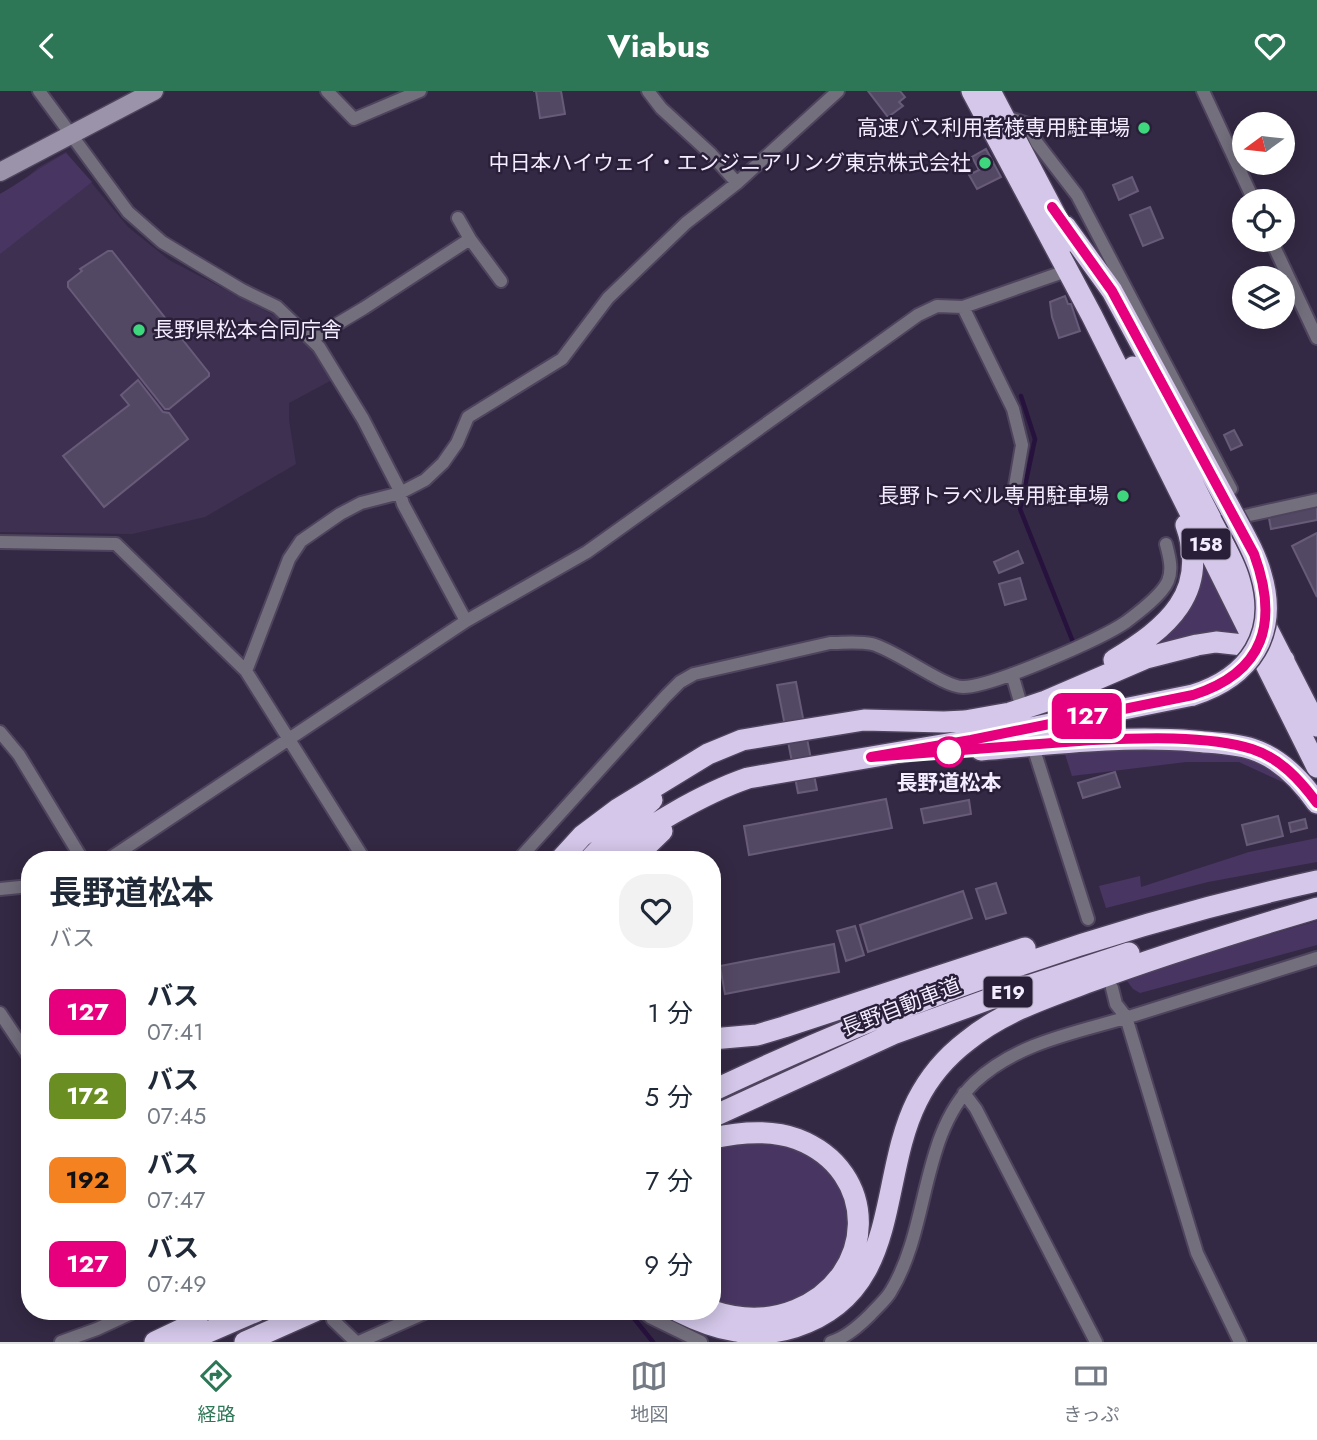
<!DOCTYPE html>
<html lang="ja">
<meta charset="utf-8">
<style>
body{margin:0;font-family:Jost,"Noto Sans JP",sans-serif;background:#f2f2f3;color:#1f2937;height:100vh;display:flex;flex-direction:column;font-size:26px;white-space:nowrap}
*{box-sizing:border-box;margin:0}
p{font-size:23px;color:#747a83}
.icon{flex:none;width:38px;height:38px;fill:none;stroke:currentColor;stroke-width:2;stroke-linecap:round;stroke-linejoin:round}
.map{position:relative;flex:1;overflow:hidden}
.details{position:absolute;left:21px;top:760px;width:700px;height:469px;display:flex;flex-direction:column;background:#fff;border-radius:28px;box-shadow:0 4px 18px #0003}
.details>*{flex:none}
.badge{padding:0 14px;border-radius:10px;font-size:24px;line-height:46px}
.needle{width:46px;rotate:255deg}
.fabs{position:absolute;left:1232px;top:21px;display:grid;gap:14px}
.fabs a{display:grid;place-items:center;width:63px;height:63px;border-radius:50%;background:#fff;box-shadow:0 4px 18px #0003;font-size:35px}
.map>.badge{position:absolute;translate:-50% -50%;box-shadow:0 0 0 4px #fff}
.round{display:grid;place-items:center;flex:none;width:74px;height:74px;border-radius:28px;background:#f2f2f3}
.summary{display:flex;align-items:center;justify-content:space-between;height:119px;padding:0 28px}
h1{font-size:33px;font-weight:700;line-height:52px}
ul{padding:0;list-style:none}
li{display:flex;align-items:center;gap:21px;height:84px;padding:0 28px}
li div{flex:1}
li b{display:block;font-size:26px}
li em{font-style:normal}
li .badge{min-width:77px;font-weight:700;text-align:center}
header{display:flex;justify-content:space-between;align-items:center;height:91px;padding:0 28px;background:#2d7756;color:#fff;font-size:32px;font-weight:700}
.tabs{display:flex;justify-content:space-around;align-items:center;height:98px;border-top:2px solid #e0e1e3;background:#fff;font-size:19px;color:#747a83}
.tabs a{display:grid;justify-items:center;gap:4px}
.tabs .selected{color:#2d7756}
.map>svg:first-child{display:block}
.built{fill:#3e3051}
.green{fill:#493562}
.lines{fill:none;stroke-linecap:round;stroke-linejoin:round}
.stream{stroke:#27123e;stroke-width:4.5}
.building{fill:#534864;stroke:#675b79;stroke-width:2}
.street-casing{stroke:#4f445e;stroke-width:16}
.secondary-casing{stroke:#4f445e;stroke-width:21}
.highway-casing{stroke:#4f445e;stroke-width:24}
.street{stroke:#746f7d;stroke-width:12}
.secondary{stroke:#9b93a9;stroke-width:18}
.highway{stroke:#d4c7e9;stroke-width:21}
.highway-bridge-casing{stroke:#4f445e;stroke-width:24;stroke-linecap:butt}
.highway-bridge{stroke:#d4c7e9;stroke-width:21}
.line-casing{stroke:#fff;stroke-width:16}
.line{stroke:#e6007e;stroke-width:10}
.poi-dot{fill:#3fd77d;stroke:#2a1f39;stroke-width:2.5}
.stop-dot{fill:#fff;stroke:#e6007e;stroke-width:3.5}
.labels{text-anchor:middle;stroke-width:5;stroke-linejoin:round;paint-order:stroke}
.shield{fill:#2a1f39;stroke:#b7afc4;stroke-width:2}
.shield-label{font-size:19px;font-weight:bold;fill:#f4edff}
.poi-label{font-size:21px;fill:#f4edff;stroke:#2a1f39;text-anchor:end}
.stop-label{font-size:21px;font-weight:bold;fill:#f4edff;stroke:#2a1f39}
.street-label{font-size:21px;fill:#f4edff;stroke:#2a1f39}
</style>
<header><svg class="icon" aria-label="back" viewBox="0 0 24 24"><path d="M15 5l-7 7 7 7"/></svg>Viabus<svg class="icon" aria-label="heart" viewBox="0 0 24 24"><path d="M12 20l-8-8c-3-5 5-10 8-4 3-6 11-1 8 4z"/></svg></header>
<div class="map">
<svg width="1317" height="1251" viewBox="0 0 1317 1251">
<rect width="100%" height="100%" fill="#342944"/>
<path class="built" d="M 66,61 L 128,136 L 169,169 L 279,227 L 312,257 L 331,286 L 330,290 L 289,312 L 289,329 L 296,373 L 205,426 L 132,443 L 0,441 L 0,103 L 20,92 L 39,76 Z"/>
<path class="green" d="M 66,62 L 92,91 L 0,163 L 0,103 C 23,90 43,74 66,62 Z
M 1206,477 L 1245,547 L 1163,556 L 1157,546 L 1202,479 Z
M 1099,655 L 1228,658 L 1272,674 L 1303,706 L 1299,709 L 1289,694 L 1239,671 L 1186,671 L 1072,685 L 1064,660 Z
M 1317,747 L 1317,771 L 1208,791 L 1106,817 L 1099,795 L 1140,785 L 1141,796 L 1249,761 Z
M 1317,830 L 1317,854 L 1140,902 L 1133,898 L 1127,890 L 1187,867 Z
M 752,1051 C 773,1051 790,1052 809,1061 C 826,1069 844,1099 848,1117 C 850,1129 847,1165 841,1176 C 833,1189 800,1214 786,1218 C 761,1225 736,1216 712,1210 L 712,1057 Z"/>
<g class="lines">
<path class="stream" d="M 1021,305 L 1035,348 L 1020,418 L 1073,551
M 628,1220 L 653,1251"/>
</g>
<path class="building" d="M 533,0 L 561,0 L 565,23 L 540,27 L 536,0 Z
M 868,0 L 900,0 L 905,6 L 899,11 L 903,15 L 888,26 Z
M 986,58 L 1001,86 L 977,98 L 969,84 L 979,79 L 972,66 Z
M 1132,86 L 1138,100 L 1119,109 L 1113,94 Z
M 1150,116 L 1163,147 L 1143,155 L 1130,124 Z
M 108,160 L 112,160 L 209,282 L 209,285 L 169,318 L 165,318 L 68,196 L 68,191 L 82,180 L 80,178 Z
M 1065,205 L 1068,213 L 1071,213 L 1080,240 L 1059,247 L 1052,226 L 1050,211 Z
M 138,289 L 163,321 L 169,322 L 188,348 L 104,416 L 63,365 L 129,314 L 121,304 Z
M 1234,339 L 1242,354 L 1231,359 L 1224,344 Z
M 1317,414 L 1317,429 L 1271,438 L 1268,422 Z
M 1317,442 L 1317,506 L 1292,455 Z
M 1018,460 L 1023,472 L 999,482 L 994,471 Z
M 1020,487 L 1026,508 L 1005,514 L 999,493 Z
M 796,591 L 817,699 L 798,702 L 777,594 Z
M 1115,681 L 1120,696 L 1083,707 L 1078,692 Z
M 886,708 L 892,737 L 749,764 L 744,735 Z
M 969,709 L 971,723 L 924,732 L 921,718 Z
M 1278,725 L 1283,745 L 1247,754 L 1242,734 Z
M 1305,728 L 1307,737 L 1291,741 L 1289,732 Z
M 996,792 L 1006,822 L 986,828 L 976,798 Z
M 963,800 L 972,827 L 868,861 L 860,834 Z
M 855,835 L 864,864 L 846,870 L 837,840 Z
M 834,853 L 839,881 L 725,903 L 720,875 Z
M 712,874 L 719,906 L 712,907 Z"/>
<g class="lines">
<g class="street-casing">
<path id="street" d="M 39,0 L 128,121 L 162,151 L 195,171 L 242,199 L 277,216 L 319,256 L 363,328 L 398,396 L 403,413 L 466,530
M 327,0 L 354,28 L 420,0
M 648,0 L 661,17 L 711,63 L 737,92
M 1203,0 L 1254,110
M 1003,25 L 1028,33 L 1037,52 L 1077,104 L 1231,398
M 458,127 L 470,148 L 501,190
M 1271,149 L 1317,247
M 963,216 L 1013,318 L 1022,354 L 1014,401
M 312,248 L 364,217 L 470,148
M 1245,425 L 1317,409
M 0,451 L 116,453 L 246,580 L 364,768
M 246,580 L 289,468 L 301,450 L 340,423 L 361,412 L 400,402 L 425,389 L 443,372 L 457,352 L 468,326 L 562,268 L 608,207 L 686,132 L 737,92 L 838,0
M 1012,583 L 1019,607
M 0,641 L 19,664 L 82,768
M 1036,665 L 1088,828
M 109,768 L 466,530 L 587,461 L 918,224 L 937,215 L 963,216 L 1069,179
M 519,768 L 666,605 L 680,591 L 694,583 L 830,552 C 843,552 858,550 872,553 C 896,559 943,596 963,596 C 992,596 1101,548 1126,531 C 1138,522 1162,504 1168,490 C 1173,478 1169,465 1166,453
M 0,798 L 30,795
M 1112,897 L 1116,913 L 1126,926 L 1197,1162 L 1240,1251
M 0,922 L 30,967
M 964,1002 L 976,1018 L 1096,1251
M 643,1220 L 650,1226 L 701,1251
M 333,1229 L 356,1251
M 61,1251 L 97,1238 L 136,1220
M 359,1251 L 429,1220
M 831,1251 C 845,1247 860,1234 870,1224 C 877,1216 886,1209 891,1200 C 930,1136 920,1044 975,991 C 1019,950 1080,941 1135,924 C 1195,905 1256,886 1317,867"/>
</g>
<g class="secondary-casing">
<path id="secondary" d="M 0,81 L 154,0"/>
</g>
<g class="highway-casing">
<path id="highway" d="M 972,0 L 1092,225 L 1317,676
M 990,0 L 1069,150
M 1065,135 L 1112,200 L 1231,419
M 1133,276 L 1317,635
M 1114,569 C 1167,537 1210,502 1186,434
M 981,659 C 1052,653 1123,644 1194,650 C 1213,652 1234,652 1252,658 C 1280,667 1301,689 1317,712
M 561,768 L 582,745 L 618,718 L 708,663 L 742,649 L 864,629 L 944,631 L 965,630 L 1010,622 L 1046,610 L 1146,567 L 1197,554 L 1216,551 L 1243,554 L 1259,558 L 1284,569
M 590,768 L 613,744 L 652,709
M 609,768 C 639,738 707,701 748,687 L 971,649 L 1193,604
M 633,768 L 662,740
M 712,948 L 757,944 L 784,936 L 1025,857
M 712,1000 C 906,908 1108,836 1317,790
M 712,1026 L 893,943 L 998,905 L 1129,862
M 678,1220 C 716,1239 754,1249 795,1236 C 903,1201 877,1090 917,1010 C 929,986 946,966 967,950 C 1001,922 1045,907 1086,892 C 1162,864 1239,840 1317,817
M 712,1220 C 739,1229 769,1230 796,1219 C 877,1186 881,1080 797,1048 C 770,1038 740,1041 712,1047
M 155,1251 L 197,1231
M 185,1251 L 257,1220
M 245,1251 L 315,1220"/>
</g>
<use href="#street" class="street"/>
<use href="#secondary" class="secondary"/>
<use href="#highway" class="highway"/>
<g class="highway-bridge-casing">
<path id="highway-bridge" d="M 1193,604 C 1250,586 1279,543 1261,483 C 1255,461 1242,440 1231,419"/>
</g>
<use href="#highway-bridge" class="highway-bridge"/>
</g>
<g class="lines">
<g class="line-casing">
<path id="line" d="M 1052,116 L 1112,200 L 1254,463 C 1279,531 1265,581 1193,604 L 971,649 L 871,666 L 1092,649 C 1139,647 1207,644 1252,658 C 1280,667 1300,689 1317,712"/>
</g>
<use href="#line" class="line"/>
</g>
<g class="poi-dot">
<circle cx="1144" cy="37" r="7"/>
<circle cx="985" cy="72" r="7"/>
<circle cx="139" cy="239" r="7"/>
<circle cx="1123" cy="405" r="7"/>
</g>
<circle class="stop-dot" cx="949" cy="661" r="14"/>
<g class="labels">
<g class="shield">
<rect x="1181.5" y="437.5" width="49" height="31" rx="5"/>
<rect x="983.5" y="885.5" width="49" height="31" rx="5"/>
</g>
<g class="shield-label">
<text x="1206" y="460">158</text>
<text x="1008" y="908">E19</text>
</g>
<g class="poi-label">
<text x="1130" y="44">高速バス利用者様専用駐車場</text>
<text x="971" y="79">中日本ハイウェイ・エンジニアリング東京株式会社</text>
<text x="153" y="246" text-anchor="start">長野県松本合同庁舎</text>
<text x="1109" y="412">長野トラベル専用駐車場</text>
</g>
<g class="stop-label">
<text x="949" y="699">長野道松本</text>
</g>
<g class="street-label">
<text transform="translate(901 916) rotate(-21)" y="7">長野自動車道</text>
</g>
</g>
</svg>
<div class="fabs">
<a><svg class="needle" viewBox="-14 -14 28 28"><path d="M0-13l5 13h-10z" fill="#e53935"/><path d="M0 13l5-13h-10z" fill="#747a83"/></svg></a>
<a><svg class="icon" aria-label="locate" viewBox="0 0 24 24"><circle cx="12" cy="12" r="6"/><path d="M12 2v4M12 18v4M2 12h4M18 12h4"/></svg></a>
<a><svg class="icon" aria-label="layers" viewBox="0 0 24 24"><path d="M12 4l9 5-9 5-9-5zM3 14l9 5 9-5"/></svg></a>
</div>
<b class="badge" style="left:1087px;top:625px;background:#e6007e;color:#fff">127</b>
<section class="details">
<div class="summary"><div><h1>長野道松本</h1><p>バス</p></div><a class="round"><svg class="icon" aria-label="heart" viewBox="0 0 24 24"><path d="M12 20l-8-8c-3-5 5-10 8-4 3-6 11-1 8 4z"/></svg></a></div>
<ul>
<li><span class="badge" style="background:#e6007e;color:#fff">127</span><div><b>バス</b><p>07:41</p></div><em>1 分</em></li>
<li><span class="badge" style="background:#6b8e23;color:#fff">172</span><div><b>バス</b><p>07:45</p></div><em>5 分</em></li>
<li><span class="badge" style="background:#f58220;color:#111">192</span><div><b>バス</b><p>07:47</p></div><em>7 分</em></li>
<li><span class="badge" style="background:#e6007e;color:#fff">127</span><div><b>バス</b><p>07:49</p></div><em>9 分</em></li>
</ul>
</section>
</div>
<nav class="tabs">
<a class="selected"><svg class="icon" aria-label="directions" viewBox="0 0 24 24"><path d="M12 3l9 9-9 9-9-9zM9 14v-3h6M13 9l2 2-2 2"/></svg>経路</a>
<a><svg class="icon" aria-label="map" viewBox="0 0 24 24"><path d="M3 6l6-2 6 2 6-2v14l-6 2-6-2-6 2zM9 4v14M15 6v14"/></svg>地図</a>
<a><svg class="icon" aria-label="tickets" viewBox="0 0 24 24"><path d="M3 7h18v10H3zM15 7v10"/></svg>きっぷ</a>
</nav>
